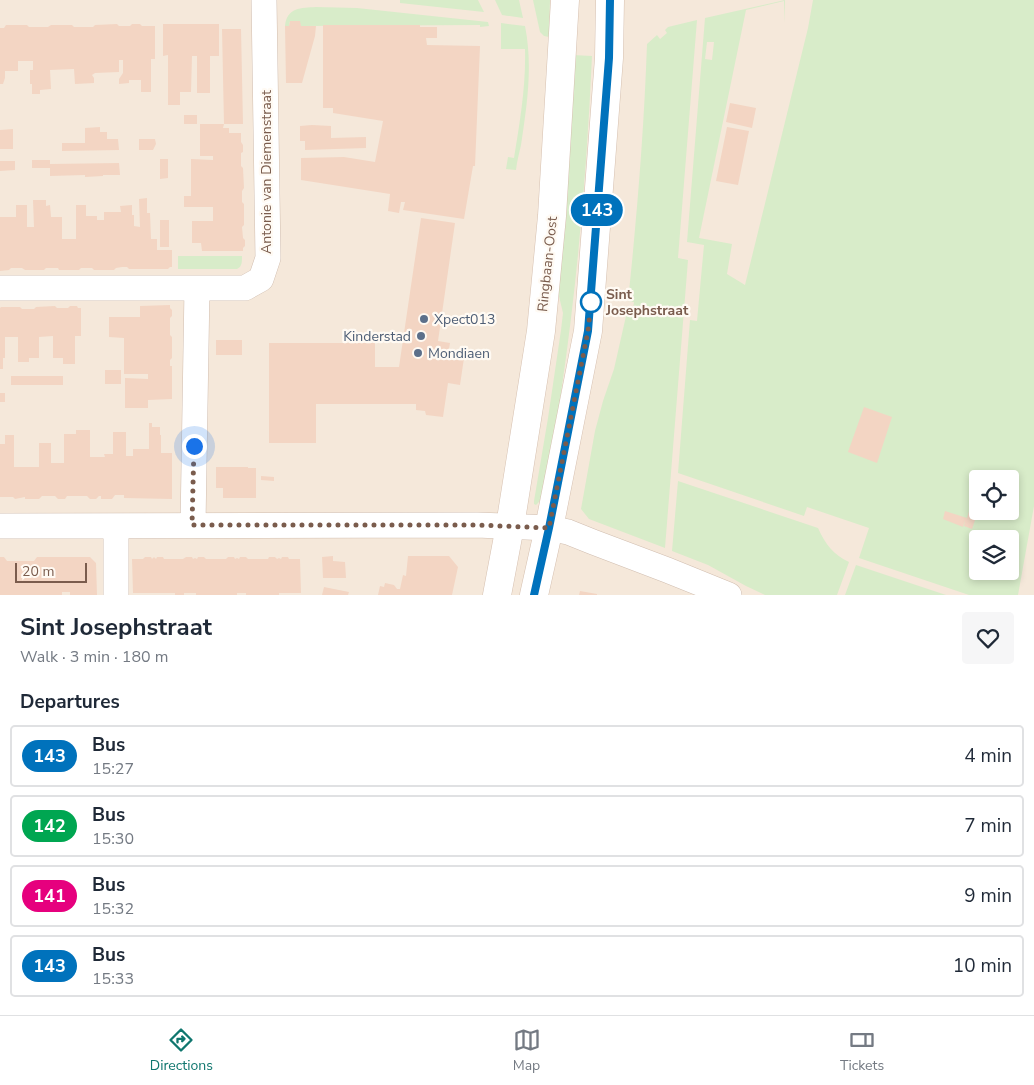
<!DOCTYPE html>
<meta charset="utf-8">
<style>
body{margin:0;font-family:"Nunito Sans",sans-serif;background:#f6f6f7;color:#1f2937;height:100vh;display:flex;flex-direction:column;font-size:19px;white-space:nowrap}
*{box-sizing:border-box;margin:0}
p{font-size:16px;color:#747a83}
.icon{flex:none;width:28px;height:28px;fill:none;stroke:currentColor;stroke-width:2;stroke-linecap:round;stroke-linejoin:round}
.map{position:relative;height:595px;overflow:hidden}
.details{display:flex;flex-direction:column;background:#fff;flex:1}
.details>*{flex:none}
.badge{padding:0 10px;border-radius:16px;font-size:18px;line-height:32px}
.fabs{position:absolute;left:969px;top:470px;display:grid;gap:10px}
.fabs a{display:grid;place-items:center;width:50px;height:50px;border-radius:5px;background:#fff;box-shadow:0 2px 8px #0003;font-size:25px}
.scale{position:absolute;left:15px;bottom:12px;width:72px;box-sizing:border-box;padding-left:5px;border:2px solid #7a5c4d;border-top:0;font-size:14px;line-height:18px;white-space:nowrap;color:#7a5c4d;-webkit-text-stroke:4px #fffaf3;paint-order:stroke}
.you{position:absolute;width:25px;height:25px;margin:-12px;border:4px solid #fff;border-radius:50%;background:#1a73e8;box-shadow:0 0 0 8px #1a73e833}
.map>.badge{position:absolute;translate:-50% -50%;box-shadow:0 0 0 2px #fff}
h2{padding:0 20px;font-size:19px;line-height:45px}
.round{display:grid;place-items:center;flex:none;width:52px;height:52px;border-radius:5px;background:#f6f6f7}
.head{display:flex;align-items:center;justify-content:space-between;height:85px;padding:0 20px}
h1{font-size:24px;font-weight:700;line-height:38px}
ul{padding:0;list-style:none}
li{display:flex;align-items:center;gap:15px;height:62px;margin:0 10px 8px;padding:0 10px;border:2px solid #e0e1e3;border-radius:5px}
li div{flex:1}
li b{display:block;font-size:19px}
li em{font-style:normal}
li .badge{min-width:55px;font-weight:700;text-align:center}
.tabs{display:flex;justify-content:space-around;align-items:center;height:70px;border-top:1px solid #e0e1e3;background:#fff;font-size:14px;color:#747a83}
.tabs a{display:grid;justify-items:center;gap:2px}
.tabs .on{color:#0f766e}
.map>svg:first-child{display:block}
.residential{fill:#f5e8da;fill-rule:evenodd}
.green{fill:#d8ecc9;fill-rule:evenodd}
.building{fill:#f3d5c3}
.lines{fill:none;stroke-linecap:round;stroke-linejoin:round}
.minor-casing{stroke:#d1beb0;stroke-width:26}
.secondary-casing{stroke:#d6c0b0;stroke-width:29}
.minor{stroke:#fff;stroke-width:25}
.secondary{stroke:#fff;stroke-width:28}
.line-casing{stroke:#fff;stroke-width:11}
.line{stroke:#0072bc;stroke-width:8}
.walk{stroke:#7a5c4d;stroke-width:5;stroke-dasharray:0 9}
.stop-dot{fill:#fff;stroke:#0072bc;stroke-width:2.5}
.service-dot{fill:#5c6f8a;stroke:#fffaf3;stroke-width:2}
.labels{text-anchor:middle;stroke-width:4.5;stroke-linejoin:round;paint-order:stroke}
.street-label{font-size:14px;fill:#7a5c4d;stroke:#fffaf3}
.stop-label{font-size:14px;font-weight:bold;fill:#7a5c4d;stroke:#fffaf3;text-anchor:start}
.service-label{font-size:14px;fill:#4e5e75;stroke:#fffaf3;text-anchor:start}
</style>
<div class="map">
<svg width="1034" height="595" viewBox="0 0 1034 595">
<rect width="100%" height="100%" fill="#fdf6ec"/>
<path class="residential" d="M 0,0 L 1034,0 L 1034,595 L 0,595 ZM 978,479 L 1010,479 L 1010,511 L 978,511 ZM 978,539 L 1010,539 L 1010,571 L 978,571 Z"/>
<path class="green" d="M 400,0 L 478,0 L 484,12 L 400,3 Z
M 495,0 L 519,0 L 523,18 L 502,15 Z
M 533,0 L 550,0 L 549,37 L 544,36 L 540,32 Z
M 785,0 L 785,23 L 784,1 L 746,10 L 699,238 L 732,244 L 727,274 L 745,285 L 808,28 L 813,0 L 1034,0 L 1034,506 L 1018,595 L 969,595 L 859,558 L 869,528 L 807,507 L 804,516 L 678,473 L 690,320 L 697,321 L 704,245 L 687,242 L 705,18 ZM 707,42 L 714,42 L 712,60 L 705,59 ZM 978,479 L 1010,479 L 1010,511 L 978,511 ZM 978,539 L 1010,539 L 1010,571 L 978,571 Z
M 316,7 L 357,8 L 488,22 L 489,26 L 480,27 L 480,25 L 301,26 L 299,21 L 290,21 L 289,26 L 285,26 C 287,7 301,8 316,7 Z
M 697,20 L 678,258 L 688,260 L 665,548 L 589,519 L 581,509 L 595,431 L 603,401 L 614,369 L 626,316 L 632,316 L 634,302 L 628,301 C 637,216 644,130 647,44 L 657,35 L 660,39 L 667,33 L 665,30 L 668,27 Z
M 501,23 L 525,26 C 533,66 527,105 521,145 C 519,154 517,161 516,170 L 506,169 L 508,157 L 514,158 C 520,121 526,86 525,49 L 501,49 Z
M 572,55 L 592,56 C 587,167 578,276 562,386 C 558,418 551,450 546,483 C 544,491 542,500 536,505 L 534,504 L 534,501 L 548,418 L 561,330 L 563,313 L 557,288 Z
M 178,256 L 242,256 C 242,262 242,267 237,269 L 178,269 Z
M 678,481 L 818,528 C 825,544 834,555 849,562 L 837,595 L 765,595 L 746,586 L 708,565 L 672,551 Z
M 856,565 L 946,595 L 845,595 Z"/>
<path class="building" d="M 290,21 L 300,21 L 301,26 L 316,26 L 315,36 L 302,83 L 286,83 L 285,26 L 289,26 Z
M 117,24 L 119,26 L 130,26 L 132,24 L 140,24 L 142,26 L 155,26 L 155,59 L 151,59 L 151,92 L 141,92 L 141,80 L 129,80 L 129,83 L 119,84 L 119,79 L 123,73 L 123,60 L 119,60 L 119,72 L 95,73 L 92,75 L 94,78 L 94,83 L 75,84 L 74,69 L 50,70 L 51,89 L 40,90 L 40,94 L 32,94 L 32,84 L 30,84 L 30,70 L 33,70 L 33,61 L 18,61 L 18,71 L 5,71 L 5,78 L 3,84 L 0,84 L 0,28 L 4,28 L 6,25 L 27,25 L 29,27 L 48,27 L 51,25 L 72,25 L 74,27 L 93,27 L 95,25 Z
M 163,24 L 219,24 L 219,56 L 210,56 L 210,93 L 197,93 L 197,56 L 192,56 L 191,92 L 180,92 L 180,105 L 168,105 L 168,55 L 163,56 Z
M 323,25 L 420,25 L 420,27 L 437,27 L 437,38 L 426,38 L 427,45 L 480,46 L 475,166 L 473,166 L 464,219 L 403,210 L 405,202 L 401,202 L 399,213 L 388,211 L 390,194 L 301,180 L 301,158 L 344,157 L 375,162 L 383,121 L 333,113 L 333,108 L 323,108 Z
M 222,29 L 241,29 L 243,124 L 224,124 L 223,128 L 229,128 L 229,133 L 241,133 L 241,142 L 243,145 L 243,152 L 241,153 L 241,166 L 243,168 L 244,188 L 242,191 L 242,202 L 244,204 L 244,225 L 242,227 L 243,238 L 245,240 L 245,246 L 243,248 L 243,251 L 202,251 L 201,243 L 192,243 L 192,221 L 213,221 L 213,207 L 184,207 L 184,196 L 191,196 L 191,159 L 213,160 L 213,156 L 200,156 L 200,124 L 224,124 Z
M 730,103 L 756,108 L 752,128 L 726,122 Z
M 184,115 L 197,115 L 197,124 L 184,124 Z
M 312,125 L 331,126 L 331,138 L 366,137 L 366,148 L 305,150 L 305,141 L 300,141 L 300,126 Z
M 100,127 L 100,132 L 107,132 L 107,139 L 118,139 L 119,150 L 62,151 L 62,143 L 85,143 L 85,128 Z
M 727,127 L 749,131 L 738,185 L 716,181 Z
M 13,129 L 13,149 L 0,149 L 0,130 Z
M 139,139 L 155,139 L 156,144 L 153,150 L 139,150 Z
M 160,159 L 168,159 L 168,178 L 160,179 Z
M 32,160 L 50,160 L 50,164 L 119,163 L 120,175 L 103,175 L 103,176 L 85,177 L 85,175 L 50,176 L 50,168 L 32,168 Z
M 0,161 L 15,161 L 15,170 L 0,171 Z
M 147,198 L 147,213 L 150,213 L 151,239 L 157,239 L 157,250 L 172,250 L 172,267 L 170,267 L 168,269 L 129,269 L 127,267 L 122,267 L 116,268 L 114,270 L 94,270 L 92,268 L 81,268 L 79,270 L 59,270 L 58,268 L 46,268 L 44,270 L 25,270 L 22,268 L 11,268 L 9,270 L 0,271 L 0,217 L 16,217 L 16,205 L 27,205 L 27,227 L 34,227 L 33,200 L 46,200 L 46,206 L 50,205 L 51,217 L 62,217 L 62,239 L 76,239 L 76,205 L 86,205 L 86,216 L 97,216 L 97,220 L 104,220 L 104,212 L 121,212 L 120,206 L 132,205 L 132,215 L 134,215 L 134,226 L 140,227 L 139,199 Z
M 421,218 L 455,223 L 438,341 L 450,343 L 448,355 L 464,358 L 460,385 L 448,383 L 443,417 L 426,415 L 425,411 L 416,410 L 416,404 L 316,404 L 316,443 L 269,443 L 269,343 L 375,343 L 375,367 L 399,367 Z
M 160,220 L 169,220 L 169,247 L 160,247 Z
M 170,305 L 170,308 L 172,310 L 172,316 L 170,318 L 170,335 L 172,337 L 172,358 L 170,360 L 170,366 L 172,366 L 172,399 L 148,400 L 148,408 L 125,408 L 125,378 L 148,379 L 148,374 L 124,374 L 124,338 L 109,337 L 109,317 L 140,317 L 140,306 Z
M 55,306 L 57,308 L 68,308 L 70,306 L 77,306 L 78,308 L 81,308 L 81,336 L 75,336 L 75,364 L 63,364 L 63,358 L 53,358 L 53,336 L 39,337 L 39,358 L 29,358 L 29,362 L 18,362 L 18,337 L 5,337 L 5,358 L 3,358 L 3,369 L 0,369 L 0,308 L 1,307 L 20,307 L 22,309 L 34,309 L 36,307 Z
M 216,340 L 242,340 L 242,355 L 216,355 Z
M 105,370 L 121,370 L 121,384 L 105,384 Z
M 11,376 L 63,376 L 63,385 L 11,385 Z
M 0,393 L 5,393 L 5,402 L 0,402 Z
M 864,407 L 892,417 L 877,463 L 848,452 Z
M 149,423 L 152,423 L 152,427 L 160,427 L 160,435 L 161,435 L 161,453 L 172,453 L 172,499 L 124,498 L 124,495 L 115,495 L 112,499 L 101,499 L 101,496 L 99,496 L 96,499 L 90,499 L 87,496 L 67,496 L 65,499 L 58,499 L 55,496 L 42,496 L 39,499 L 25,499 L 25,497 L 15,499 L 13,497 L 0,497 L 0,444 L 5,444 L 5,435 L 14,435 L 14,467 L 39,467 L 39,443 L 51,443 L 51,463 L 64,463 L 64,434 L 76,434 L 76,430 L 90,430 L 90,457 L 105,457 L 104,454 L 113,454 L 113,432 L 126,432 L 126,456 L 133,456 L 133,449 L 149,449 Z
M 216,467 L 248,467 L 248,468 L 256,468 L 256,498 L 223,498 L 223,488 L 216,488 Z
M 261,476 L 274,477 L 274,481 L 261,480 Z
M 971,505 L 978,507 L 978,511 L 972,529 L 964,526 L 965,520 L 963,527 L 943,519 L 945,511 L 967,518 Z
M 333,556 L 333,561 L 345,562 L 346,578 L 323,578 L 322,557 Z
M 408,556 L 449,556 L 458,567 L 452,595 L 378,595 L 380,586 L 384,587 L 385,583 L 394,585 L 397,589 L 400,589 L 403,575 L 406,576 Z
M 0,557 L 4,557 L 7,561 L 34,561 L 37,557 L 90,557 L 96,563 L 97,595 L 70,595 L 70,592 L 62,592 L 62,595 L 0,595 Z
M 145,557 L 151,557 L 152,559 L 154,557 L 156,559 L 157,557 L 163,557 L 164,559 L 183,559 L 186,557 L 192,557 L 193,559 L 195,558 L 197,559 L 198,557 L 204,557 L 206,559 L 226,559 L 228,557 L 234,557 L 235,559 L 237,558 L 239,559 L 240,557 L 246,557 L 248,559 L 268,559 L 269,557 L 275,557 L 277,559 L 279,558 L 281,559 L 282,557 L 288,557 L 289,559 L 300,559 L 301,593 L 279,593 L 279,595 L 246,595 L 246,593 L 237,593 L 237,595 L 196,595 L 196,593 L 184,593 L 184,595 L 175,595 L 175,593 L 133,593 L 132,559 L 143,559 Z
M 324,587 L 349,592 L 348,595 L 322,595 Z
M 580,591 L 597,594 L 597,595 L 579,595 Z"/>
<g class="lines">
<g class="minor-casing">
<path id="minor" d="M 0,288 L 197,288
M 193,525 L 197,288 L 245,288 L 261,279 L 268,258 L 264,0
M 0,526 L 477,525 L 549,528 L 568,532 L 593,542 L 667,570 L 729,595
M 116,526 L 116,595"/>
</g>
<g class="secondary-casing">
<path id="secondary" d="M 497,595 L 510,526 L 541,331 L 552,216 L 565,0
M 534,595 L 549,528 L 588,331 L 609,58 L 610,0"/>
</g>
<use href="#minor" class="minor"/>
<use href="#secondary" class="secondary"/>
</g>
<g class="lines">
<g class="line-casing">
<path id="line" d="M 534,595 L 549,528 L 588,331 L 609,58 L 610,0"/>
</g>
<use href="#line" class="line"/>
<path class="walk" d="M 194,446 L 192,525 L 477,525 L 549,528 L 588,331 L 591,302"/>
</g>
<circle class="stop-dot" cx="591" cy="302" r="10"/>
<g class="service-dot">
<circle cx="424" cy="319" r="5"/>
<circle cx="421" cy="336" r="5"/>
<circle cx="418" cy="353" r="5"/>
</g>
<g class="labels">
<g class="street-label">
<text transform="translate(266 172) rotate(-90)" y="5">Antonie van Diemenstraat</text>
<text transform="translate(547 264) rotate(-84)" y="5">Ringbaan-Oost</text>
</g>
<g class="stop-label">
<text x="606" y="299">Sint<tspan x="606" dy="16">Josephstraat</tspan></text>
</g>
<g class="service-label">
<text x="434" y="324">Xpect013</text>
<text x="411" y="341" text-anchor="end">Kinderstad</text>
<text x="428" y="358">Mondiaen</text>
</g>
</g>
</svg>
<div class="fabs">
<a><svg class="icon" aria-label="locate" viewBox="0 0 24 24"><circle cx="12" cy="12" r="6"/><path d="M12 2v4M12 18v4M2 12h4M18 12h4"/></svg></a>
<a><svg class="icon" aria-label="layers" viewBox="0 0 24 24"><path d="M12 4l9 5-9 5-9-5zM3 14l9 5 9-5"/></svg></a>
</div>
<div class="scale">20 m</div>
<div class="you" style="left:194px;top:446px"></div>
<b class="badge" style="left:597px;top:210px;background:#0072bc;color:#fff">143</b>
</div>
<section class="details">
<div class="head"><div><h1>Sint Josephstraat</h1><p>Walk · 3 min · 180 m</p></div><a class="round"><svg class="icon" aria-label="heart" viewBox="0 0 24 24"><path d="M12 20l-8-8c-3-5 5-10 8-4 3-6 11-1 8 4z"/></svg></a></div>
<h2>Departures</h2>
<ul>
<li><span class="badge" style="background:#0072bc;color:#fff">143</span><div><b>Bus</b><p>15:27</p></div><em>4 min</em></li>
<li><span class="badge" style="background:#00a651;color:#fff">142</span><div><b>Bus</b><p>15:30</p></div><em>7 min</em></li>
<li><span class="badge" style="background:#e6007e;color:#fff">141</span><div><b>Bus</b><p>15:32</p></div><em>9 min</em></li>
<li><span class="badge" style="background:#0072bc;color:#fff">143</span><div><b>Bus</b><p>15:33</p></div><em>10 min</em></li>
</ul>
</section>
<nav class="tabs">
<a class="on"><svg class="icon" aria-label="directions" viewBox="0 0 24 24"><path d="M12 3l9 9-9 9-9-9zM9 14v-3h6M13 9l2 2-2 2"/></svg>Directions</a>
<a><svg class="icon" aria-label="map" viewBox="0 0 24 24"><path d="M3 6l6-2 6 2 6-2v14l-6 2-6-2-6 2zM9 4v14M15 6v14"/></svg>Map</a>
<a><svg class="icon" aria-label="tickets" viewBox="0 0 24 24"><path d="M3 7h18v10H3zM15 7v10"/></svg>Tickets</a>
</nav>
